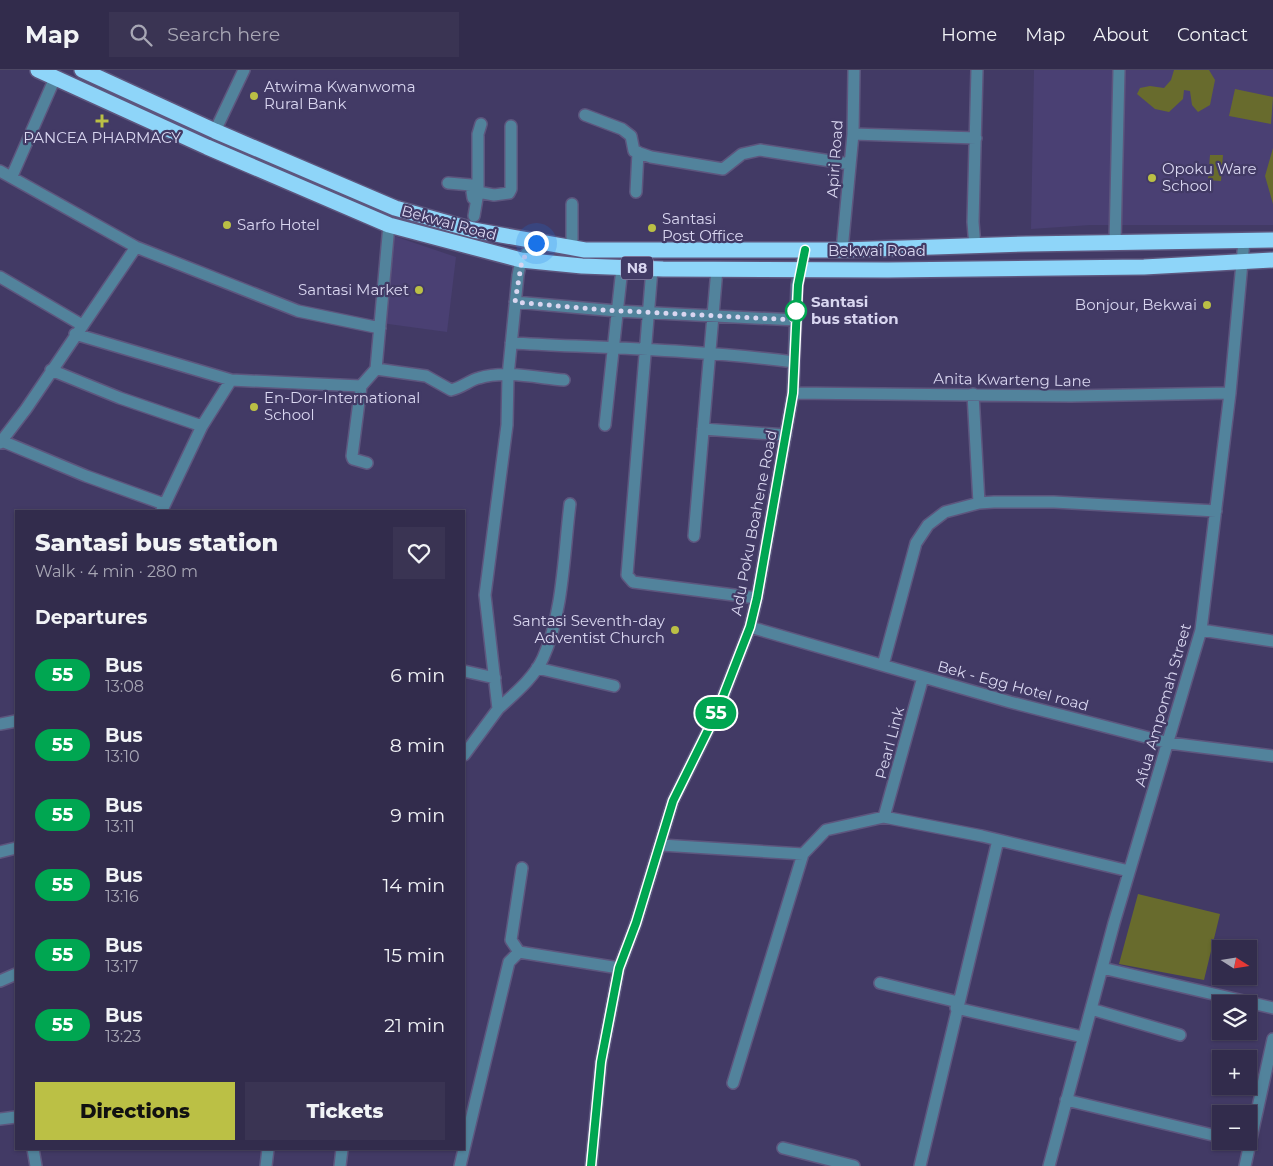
<!DOCTYPE html>
<meta charset="utf-8">
<style>
body{margin:0;font-family:Montserrat,sans-serif;background:#3a3453;color:#f1f3f6;height:100vh;display:flex;flex-direction:column;font-size:19px;white-space:nowrap}
*{box-sizing:border-box;margin:0}
p{font-size:16px;color:#a8a7b5}
.icon{flex:none;width:28px;height:28px;fill:none;stroke:currentColor;stroke-width:2;stroke-linecap:round;stroke-linejoin:round}
.map{position:relative;flex:1;overflow:hidden}
.panel{position:absolute;left:15px;top:440px;width:450px;height:640px;display:flex;flex-direction:column;background:#322c4c;border-radius:0px;box-shadow:0 1px 4px #0004,0 0 0 1px #4d4864}
.panel>*{flex:none}
.badge{padding:0 10px;border-radius:16px;font-size:18px;line-height:32px}
.needle{width:32px;rotate:102deg}
.fabs{position:absolute;left:1212px;top:870px;display:grid;gap:10px}
.fabs a{display:grid;place-items:center;width:45px;height:45px;border-radius:0px;background:#322c4c;box-shadow:0 1px 4px #0004,0 0 0 1px #4d4864;font-size:25px}
.you{position:absolute;width:25px;height:25px;margin:-12px;border:4px solid #fff;border-radius:50%;background:#1a73e8;box-shadow:0 0 0 8px #1a73e833}
.map>.badge{position:absolute;translate:-50% -50%;box-shadow:0 0 0 2px #fff}
h2{padding:0 20px;font-size:19px;line-height:45px}
.round{display:grid;place-items:center;flex:none;width:52px;height:52px;border-radius:0px;background:#3a3453}
.headline{display:flex;align-items:center;justify-content:space-between;height:85px;padding:0 20px}
h1{font-size:24px;font-weight:800;line-height:38px}
.primary-button{display:flex;gap:10px;margin-top:auto;padding:10px 20px}
.primary-button a{flex:1;height:58px;border-radius:0px;background:#bbc045;color:#111;font-size:20px;font-weight:800;line-height:58px;text-align:center}
.primary-button a+a{background:#3a3453;color:#f1f3f6}
ul{padding:0;list-style:none}
li{display:flex;align-items:center;gap:15px;height:70px;padding:0 20px}
li div{flex:1}
li b{display:block;font-size:19px}
li em{font-style:normal}
li .badge{min-width:55px;font-weight:700;text-align:center}
header{display:flex;align-items:center;gap:30px;box-sizing:border-box;height:70px;padding:0 25px;background:#322c4c;border-bottom:1px solid #4d4864}
header strong{font-size:24px}
nav{display:flex;gap:28px;margin-inline-start:auto;font-size:18px}
.search{width:350px;height:45px;background:#3a3453;display:flex;align-items:center;gap:12px;box-sizing:border-box;padding:0 18px;border-radius:0px;color:#a8a7b5;font-size:19px}
.map>svg:first-child{display:block}
.built{fill:#4a4073}
.green{fill:#686b2d}
.lines{fill:none;stroke-linecap:round;stroke-linejoin:round}
.minor-casing{stroke:#5d567e;stroke-width:14}
.highway-casing{stroke:#5d567e;stroke-width:18}
.minor{stroke:#52839c;stroke-width:11}
.highway{stroke:#8ed5f9;stroke-width:15}
.line-casing{stroke:#fff;stroke-width:11}
.line{stroke:#00a651;stroke-width:8}
.walk{stroke:#d9d6f0;stroke-width:5;stroke-dasharray:0 9}
.poi-dot{fill:#bbc045;stroke:#423a65;stroke-width:2}
.stop-dot{fill:#fff;stroke:#00a651;stroke-width:2.5}
.labels{text-anchor:middle;stroke-width:4.5;stroke-linejoin:round;paint-order:stroke}
.shield{fill:#423a65;stroke:#aca7c6;stroke-width:1}
.shield-label{font-size:14px;font-weight:bold;fill:#d9d6f0}
.poi-label{font-size:15px;fill:#d9d6f0;stroke:#423a65;text-anchor:start}
.street-label{font-size:15px;fill:#d9d6f0;stroke:#423a65}
.stop-label{font-size:15px;font-weight:bold;fill:#d9d6f0;stroke:#423a65;text-anchor:start}
</style>
<header>
<strong>Map</strong>
<div class="search"><svg class="icon" aria-label="search" viewBox="0 0 24 24"><circle cx="10" cy="10" r="6"/><path d="M15 15l6 6"/></svg>Search here</div>
<nav><a>Home</a><a>Map</a><a>About</a><a>Contact</a></nav>
</header>
<div class="map">
<svg width="1273" height="1096" viewBox="0 0 1273 1096">
<rect width="100%" height="100%" fill="#423a65"/>
<path class="built" d="M 1034,0 L 1273,0 L 1273,155 L 1090,155 L 1031,159 Z
M 391,165 L 456,187 L 447,262 L 381,253 Z"/>
<path class="green" d="M 1174,0 L 1209,0 L 1215,10 L 1210,35 L 1198,42 L 1192,35 L 1190,21 L 1184,20 L 1183,29 L 1169,42 L 1155,39 L 1137,24 L 1140,18 L 1150,16 L 1164,18 L 1171,10 Z
M 1235,19 L 1273,27 L 1271,54 L 1229,46 Z
M 1273,78 L 1273,134 L 1265,106 Z
M 1210,85 L 1223,85 L 1221,111 L 1208,110 Z
M 1138,824 L 1220,844 L 1204,910 L 1119,894 Z"/>
<g class="lines">
<g class="minor-casing">
<path id="minor" d="M 585,45 L 622,59 L 631,66 L 634,81 L 651,87 L 723,99 L 742,84 L 760,80 L 850,94
M 215,61 L 244,0
M 853,64 L 976,68
M 0,101 L 136,177 L 298,241 L 380,258
M 12,106 L 55,8
M 448,113 L 471,115 L 473,128
M 478,122 L 494,125 L 509,123 L 511,119 L 511,56
M 636,122 L 638,82
M 572,134 L 572,178
M 474,146 L 478,122 L 478,64 L 481,54
M 1115,173 L 1119,0
M 975,177 L 973,152 L 977,0
M 842,180 L 853,64 L 854,0
M 652,199 L 627,505 L 633,512 L 757,528
M 0,207 L 82,255
M 515,232 L 617,241 L 796,250
M 75,264 L 231,310 L 361,316
M 511,273 C 606,278 700,280 794,292
M 376,299 L 426,306 L 451,320 C 463,317 470,310 479,308 C 505,300 538,308 564,310
M 376,299 L 389,155
M 51,300 L 120,328 L 202,356
M 793,323 L 1071,326 L 1230,323
M 973,324 L 979,433
M 605,355 L 622,198
M 703,359 L 786,365
M 2,371 L 86,406 L 164,434
M 0,373 L 26,339 L 136,177
M 367,393 L 353,389 L 352,386 L 361,316 L 376,299
M 162,440 L 202,356 L 231,310
M 694,466 L 717,199
M 750,557 L 1010,632 L 1169,673 L 1273,686
M 1201,560 L 1273,571
M 883,595 L 916,473 L 928,455 L 945,442 L 979,433 L 994,432 L 1054,432 L 1216,441
M 537,598 L 614,616
M 464,601 L 495,608
M 498,639 C 514,624 534,608 543,588 C 563,545 564,481 570,434
M 0,654 L 16,651
M 464,685 L 498,639 L 485,525 L 507,355 L 508,306 L 518,205 L 521,190 L 536,173
M 884,747 L 923,607
M 661,775 L 803,784 L 826,760 L 884,747 L 982,766 L 1129,801
M 0,782 L 16,778
M 519,882 L 619,898
M 1102,898 L 1273,938
M 0,911 L 16,904
M 880,913 L 958,932
M 956,938 L 1083,967
M 1091,939 L 1180,965
M 733,1013 L 803,784
M 1066,1030 L 1221,1067
M 0,1049 L 16,1047
M 783,1078 L 854,1096
M 33,1079 L 36,1096
M 266,1096 L 268,1079
M 340,1096 L 342,1079
M 460,1096 L 509,892 L 519,882 L 511,870 L 522,798
M 591,1096 L 601,992 L 619,898 L 636,853 L 673,731 L 717,642 L 750,557 L 757,528 L 793,323 L 797,215 L 805,180
M 920,1096 L 998,770
M 1049,1096 L 1114,853 L 1201,560 L 1230,323 L 1244,171
M 1245,1096 L 1273,969"/>
</g>
<g class="highway-casing">
<path id="highway" d="M 38,0 L 207,77 L 389,155 L 521,190 L 582,196 L 663,199 L 888,200 L 1144,197 L 1273,190
M 82,0 L 215,61 L 395,138 L 473,160 L 585,180 L 842,180 L 1027,174 L 1273,170"/>
</g>
<use href="#minor" class="minor"/>
<use href="#highway" class="highway"/>
</g>
<g class="lines">
<g class="line-casing">
<path id="line" d="M 591,1096 L 601,992 L 619,898 L 636,853 L 673,731 L 717,642 L 750,557 L 757,528 L 793,323 L 798,215 L 805,180"/>
</g>
<use href="#line" class="line"/>
<path class="walk" d="M 536,173 L 522,190 L 515,232 L 604,240 L 796,250 L 796,241"/>
</g>
<g class="poi-dot">
<circle cx="254" cy="26" r="5"/>
<path d="M99.5 43.5h5v5h5v5h-5v5h-5v-5h-5v-5h5z"/>
<circle cx="1152" cy="108" r="5"/>
<circle cx="227" cy="155" r="5"/>
<circle cx="652" cy="158" r="5"/>
<circle cx="419" cy="220" r="5"/>
<circle cx="1207" cy="235" r="5"/>
<circle cx="254" cy="337" r="5"/>
<circle cx="675" cy="560" r="5"/>
</g>
<circle class="stop-dot" cx="796" cy="241" r="10"/>
<g class="labels">
<rect class="shield" x="621" y="186.5" width="32" height="23" rx="4"/>
<g class="shield-label">
<text x="637" y="203">N8</text>
</g>
<g class="poi-label">
<text x="264" y="22">Atwima Kwanwoma<tspan x="264" dy="17">Rural Bank</tspan></text>
<text x="102" y="73" text-anchor="middle">PANCEA PHARMACY</text>
<text x="1162" y="104">Opoku Ware<tspan x="1162" dy="17">School</tspan></text>
<text x="662" y="154">Santasi<tspan x="662" dy="17">Post Office</tspan></text>
<text x="237" y="160">Sarfo Hotel</text>
<text x="409" y="225" text-anchor="end">Santasi Market</text>
<text x="1197" y="240" text-anchor="end">Bonjour, Bekwai</text>
<text x="264" y="333">En-Dor-International<tspan x="264" dy="17">School</tspan></text>
<text x="665" y="556" text-anchor="end">Santasi Seventh-day<tspan x="665" dy="17">Adventist Church</tspan></text>
</g>
<g class="street-label">
<text transform="translate(835 89) rotate(-86)" y="5">Apiri Road</text>
<text transform="translate(449 153) rotate(15)" y="5">Bekwai Road</text>
<text x="877" y="186">Bekwai Road</text>
<text transform="translate(1012 310) rotate(1)" y="5">Anita Kwarteng Lane</text>
<text transform="translate(754 453) rotate(-79)" y="5">Adu Poku Boahene Road</text>
<text transform="translate(1013 616) rotate(15)" y="5">Bek - Egg Hotel road</text>
<text transform="translate(1163 635) rotate(-74)" y="5">Afua Ampomah Street</text>
<text transform="translate(890 673) rotate(-75)" y="5">Pearl Link</text>
</g>
<g class="stop-label">
<text x="811" y="237">Santasi<tspan x="811" dy="17">bus station</tspan></text>
</g>
</g>
</svg>
<div class="fabs">
<a><svg class="needle" viewBox="-14 -14 28 28"><path d="M0-13l5 13h-10z" fill="#e53935"/><path d="M0 13l5-13h-10z" fill="#a8a7b5"/></svg></a>
<a><svg class="icon" aria-label="layers" viewBox="0 0 24 24"><path d="M12 4l9 5-9 5-9-5zM3 14l9 5 9-5"/></svg></a>
<a>+</a>
<a>−</a>
</div>
<div class="you" style="left:536px;top:173px"></div>
<b class="badge" style="left:716px;top:643px;background:#00a651;color:#fff">55</b>
<section class="panel">
<div class="headline"><div><h1>Santasi bus station</h1><p>Walk · 4 min · 280 m</p></div><a class="round"><svg class="icon" aria-label="heart" viewBox="0 0 24 24"><path d="M12 20l-8-8c-3-5 5-10 8-4 3-6 11-1 8 4z"/></svg></a></div>
<h2>Departures</h2>
<ul>
<li><span class="badge" style="background:#00a651;color:#fff">55</span><div><b>Bus</b><p>13:08</p></div><em>6 min</em></li>
<li><span class="badge" style="background:#00a651;color:#fff">55</span><div><b>Bus</b><p>13:10</p></div><em>8 min</em></li>
<li><span class="badge" style="background:#00a651;color:#fff">55</span><div><b>Bus</b><p>13:11</p></div><em>9 min</em></li>
<li><span class="badge" style="background:#00a651;color:#fff">55</span><div><b>Bus</b><p>13:16</p></div><em>14 min</em></li>
<li><span class="badge" style="background:#00a651;color:#fff">55</span><div><b>Bus</b><p>13:17</p></div><em>15 min</em></li>
<li><span class="badge" style="background:#00a651;color:#fff">55</span><div><b>Bus</b><p>13:23</p></div><em>21 min</em></li>
</ul>
<div class="primary-button"><a>Directions</a><a>Tickets</a></div>
</section>
</div>
